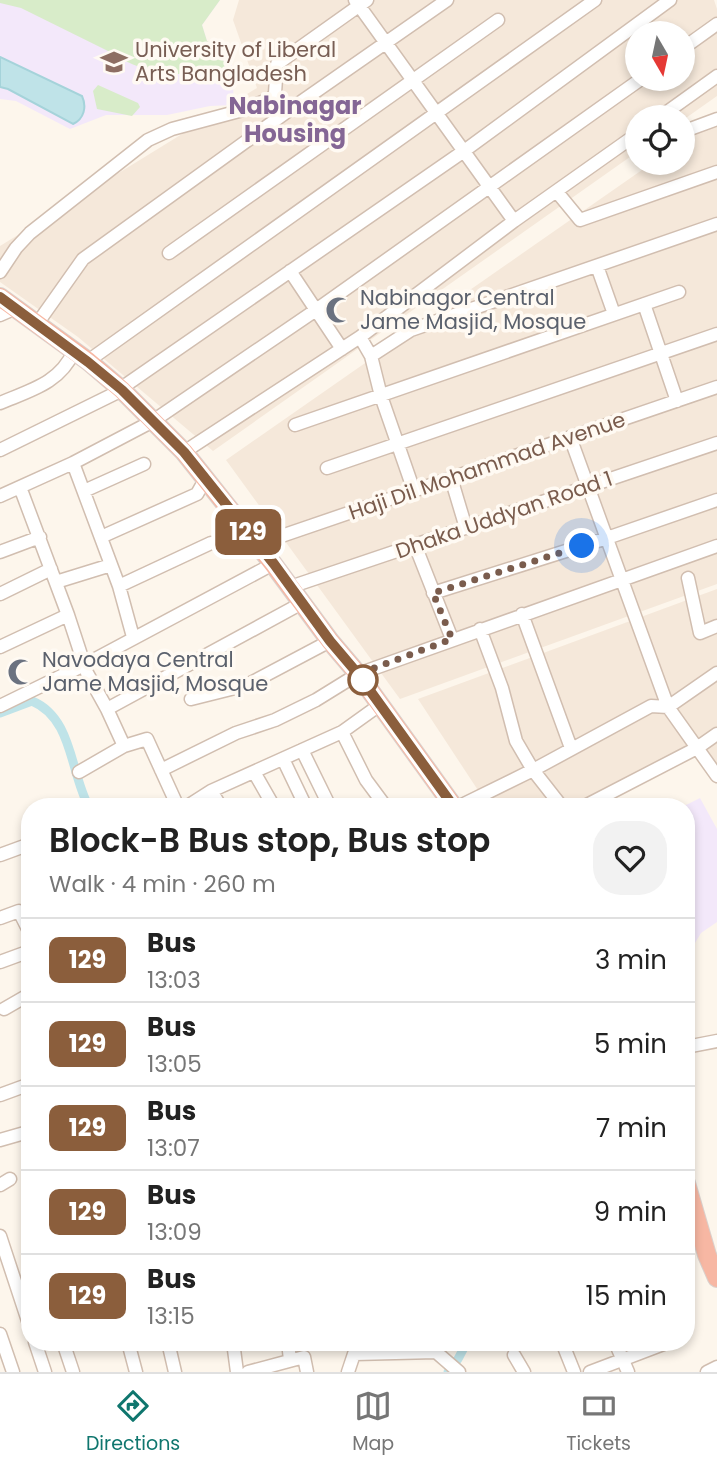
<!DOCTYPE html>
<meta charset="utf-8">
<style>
body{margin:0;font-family:Poppins,sans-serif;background:#f2f2f2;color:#222;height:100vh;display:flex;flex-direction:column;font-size:26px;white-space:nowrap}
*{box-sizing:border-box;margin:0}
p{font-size:23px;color:#767676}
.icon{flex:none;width:38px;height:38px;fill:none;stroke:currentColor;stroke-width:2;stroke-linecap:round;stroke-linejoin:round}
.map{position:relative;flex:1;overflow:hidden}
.panel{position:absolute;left:21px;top:798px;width:674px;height:553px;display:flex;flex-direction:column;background:#fff;border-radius:28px;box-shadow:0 4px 10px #0003}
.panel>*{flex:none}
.badge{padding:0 14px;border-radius:10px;font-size:24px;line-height:46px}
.needle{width:46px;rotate:171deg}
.fabs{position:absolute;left:625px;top:21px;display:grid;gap:14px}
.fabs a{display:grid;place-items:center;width:70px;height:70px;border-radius:50%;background:#fff;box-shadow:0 4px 10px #0003;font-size:35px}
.you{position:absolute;width:35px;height:35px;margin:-18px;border:5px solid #fff;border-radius:50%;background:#1a73e8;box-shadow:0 0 0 10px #1a73e833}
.map>.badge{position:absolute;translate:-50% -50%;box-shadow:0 0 0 4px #fff}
.round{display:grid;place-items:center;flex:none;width:74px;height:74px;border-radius:28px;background:#f2f2f2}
.summary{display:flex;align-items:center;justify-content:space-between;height:119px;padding:0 28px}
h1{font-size:33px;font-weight:600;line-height:52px}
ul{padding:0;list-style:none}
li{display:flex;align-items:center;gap:21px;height:84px;padding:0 28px;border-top:2px solid #e0e0e0}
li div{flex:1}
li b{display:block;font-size:26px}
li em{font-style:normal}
li .badge{min-width:77px;font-weight:700;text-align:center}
.tab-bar{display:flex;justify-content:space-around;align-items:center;height:98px;border-top:2px solid #e0e0e0;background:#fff;font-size:19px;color:#767676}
.tab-bar a{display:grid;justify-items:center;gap:4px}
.tab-bar .selected{color:#0f766e}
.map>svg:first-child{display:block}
.residential{fill:#f5e8da;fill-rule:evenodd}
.education{fill:#f3e8fa}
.green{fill:#d8ecc9}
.water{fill:#bfe3e8;stroke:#a5d3da;stroke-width:2}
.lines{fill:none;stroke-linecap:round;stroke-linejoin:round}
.canal{stroke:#bfe3e8;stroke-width:9}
.minor-casing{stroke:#d1beb0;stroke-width:15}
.highway-casing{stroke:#dad1cd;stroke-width:20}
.minor{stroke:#fff;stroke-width:12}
.highway{stroke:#f7b7a3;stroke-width:18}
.line-casing{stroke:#fff;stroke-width:16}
.line{stroke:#8b5e3c;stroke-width:10}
.walk{stroke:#7a5c4d;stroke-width:7;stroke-dasharray:0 12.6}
.stop-dot{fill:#fff;stroke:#8b5e3c;stroke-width:3.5}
.labels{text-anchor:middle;stroke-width:7;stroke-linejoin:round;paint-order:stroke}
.education-label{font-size:21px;fill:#785e54;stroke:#fffaf3;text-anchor:start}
.worship-label{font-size:21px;fill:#5b616d;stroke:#fffaf3;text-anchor:start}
.street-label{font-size:21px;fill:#7a5c4d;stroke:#fffaf3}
.quarter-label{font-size:24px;font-weight:bold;fill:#846695;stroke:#fffaf3}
</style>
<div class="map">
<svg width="717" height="1372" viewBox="0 0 717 1372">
<rect width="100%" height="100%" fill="#fdf6ec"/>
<path class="residential" d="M 239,0 L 714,0 L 717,9 L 717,96 L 683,120 L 682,117 L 637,117 L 637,152 L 213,451 L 78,337 L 0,282 L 0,246 L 257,88 L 233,20 ZM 637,33 L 682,33 L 682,79 L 637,79 Z
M 717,118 L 717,584 L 400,699 L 226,460 L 652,163 L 682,163 L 683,142 Z
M 717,589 L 717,781 L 696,753 L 596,807 L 489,807 L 418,699 Z"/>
<path class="education" d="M 0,0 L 220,0 L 202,25 L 207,41 L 220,49 L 222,59 L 232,65 L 234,105 L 210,106 L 167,115 L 106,115 L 70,129 L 16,101 L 0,99 Z
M 700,798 L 717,829 L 717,922 L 701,933 L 686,958 L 686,807 L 682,807 Z"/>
<path class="green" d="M 0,0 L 220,0 L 202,25 L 207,41 L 219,49 L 220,58 L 234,69 L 224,68 L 222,73 L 225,78 C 216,78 212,72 204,71 C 197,71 189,73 182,74 C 157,75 130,66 110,52 L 21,8 L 0,3 Z
M 98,85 L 138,103 L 140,107 L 132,116 L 97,109 L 93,91 Z"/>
<path class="water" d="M 0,57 L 82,96 C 87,107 84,119 73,124 L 8,89 L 0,87 Z"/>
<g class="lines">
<path class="canal" d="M 0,713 L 32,701 C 73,718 70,773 89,807
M 448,1372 L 458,1359 L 467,1342"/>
<g class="minor-casing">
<path id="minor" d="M 355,0 L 514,221
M 682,49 L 717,24
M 660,117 L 717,76
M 682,132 L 717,119
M 557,192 L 580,220 L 717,172
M 169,253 L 498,20
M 597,266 L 614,314
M 290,271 L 342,349
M 0,272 L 16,248 L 30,233 L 148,140 L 172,129 L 243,110 L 272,98 L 275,93 L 277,64 L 367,0
M 644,304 L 677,401
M 0,315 L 16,308
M 37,324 L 83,259 L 295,106 L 447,0
M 360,337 L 371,356 L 381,396 L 414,491
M 371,356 L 411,330 L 717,224
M 88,361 L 595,0
M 120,389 L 464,151 L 670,0
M 0,403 C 31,390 60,383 74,351
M 295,425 L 679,292
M 570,437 L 668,707 L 717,776
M 0,450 L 122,390
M 184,452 L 360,337 L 514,221 L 637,134
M 73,463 L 119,586 L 133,637
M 327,468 L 717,334
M 451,478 L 466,528
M 20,487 L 68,615 L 87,673 L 107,709 L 124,746 L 147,739 L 178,807
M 84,491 L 144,464
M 0,496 L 73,463 L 153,421 L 316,310 L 641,79
M 101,537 L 197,494 L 206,478
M 258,544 L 717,387
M 415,545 L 452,639
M 0,552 L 40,537
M 688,578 L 700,633 L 717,626
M 56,582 L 111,565
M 119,586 L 211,543
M 290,587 L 717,443
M 433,593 L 607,538 L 717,500
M 0,594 L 51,569
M 522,614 L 571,748
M 480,629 L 502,688 L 516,741 L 533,770 L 562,807
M 0,647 L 68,615
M 191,699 L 247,685 L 330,641
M 0,706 L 84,665 L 273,564
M 107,709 L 302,603
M 342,732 L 366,780 L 386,807
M 302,750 L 330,807
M 283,759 L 306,807
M 161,770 L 236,733 L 275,720 L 316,700 L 358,674 L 717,546
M 79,772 L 124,746
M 254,772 L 274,807
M 211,791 L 221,807
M 186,807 L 211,791 L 342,732 L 381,704
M 458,807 L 533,770 L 651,706 L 668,707 L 717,673
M 583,807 L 697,748 L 717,734
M 0,855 L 30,844
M 0,918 L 19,911 L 30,933
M 0,962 L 30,951
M 4,1009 L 30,994
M 686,1047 L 717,1041
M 0,1095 L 30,1084
M 0,1140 L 28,1132
M 0,1185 L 10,1179
M 0,1236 L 30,1327
M 0,1334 L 13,1372
M 35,1342 L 45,1372
M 63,1342 L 73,1372
M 128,1342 L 136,1372
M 168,1342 L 175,1372
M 233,1342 L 237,1372
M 288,1342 L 290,1360
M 562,1342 L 574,1372
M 615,1342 L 628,1372
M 514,1355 L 524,1372
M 248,1372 L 304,1357 L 307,1372
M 348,1372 L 354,1354 L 436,1352 L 459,1372
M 590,1372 L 669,1342
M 707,1372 L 717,1367"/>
</g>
<g class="highway-casing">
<path id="highway" d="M 0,297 L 88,361 L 122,390 L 184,452 L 273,564 L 330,641 L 358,674 L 454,807
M 686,1183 L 707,1255 L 717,1278"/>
</g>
<use href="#minor" class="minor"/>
<use href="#highway" class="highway"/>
</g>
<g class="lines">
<g class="line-casing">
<path id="line" d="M 0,297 L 88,362 L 122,390 L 184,452 L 274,564 L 330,641 L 358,674 L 454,807"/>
</g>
<use href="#line" class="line"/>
<path class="walk" d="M 363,680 L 358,674 L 452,639 L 433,593 L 582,546"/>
</g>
<defs>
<g id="university-bare" transform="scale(2.1)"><path d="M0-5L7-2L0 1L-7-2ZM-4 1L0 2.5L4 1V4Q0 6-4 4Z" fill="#8d6e63" stroke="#fffaf3" stroke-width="2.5" paint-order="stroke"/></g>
<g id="mosque-bare" transform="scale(2.1)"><path d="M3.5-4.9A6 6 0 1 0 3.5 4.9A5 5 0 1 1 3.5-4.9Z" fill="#6b7280" stroke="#fffaf3" stroke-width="2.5" paint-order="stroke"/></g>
</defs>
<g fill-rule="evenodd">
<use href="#university-bare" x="114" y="62"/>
<use href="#mosque-bare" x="339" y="310"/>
<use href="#mosque-bare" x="21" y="672"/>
</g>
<circle class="stop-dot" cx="363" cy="680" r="14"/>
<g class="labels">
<g class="education-label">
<text x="135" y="57">University of Liberal<tspan x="135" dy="24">Arts Bangladesh</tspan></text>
</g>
<g class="worship-label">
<text x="360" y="305">Nabinagor Central<tspan x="360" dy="24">Jame Masjid, Mosque</tspan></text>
<text x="42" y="667">Navodaya Central<tspan x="42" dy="24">Jame Masjid, Mosque</tspan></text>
</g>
<g class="street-label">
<text transform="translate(487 466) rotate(-19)" y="7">Haji Dil Mohammad Avenue</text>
<text transform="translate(504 515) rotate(-19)" y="7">Dhaka Uddyan Road 1</text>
</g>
<g class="quarter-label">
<text x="295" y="114">Nabinagar<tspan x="295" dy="28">Housing</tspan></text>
</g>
</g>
</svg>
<div class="fabs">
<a><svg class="needle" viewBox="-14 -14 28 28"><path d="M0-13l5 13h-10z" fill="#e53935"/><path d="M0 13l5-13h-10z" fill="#767676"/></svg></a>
<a><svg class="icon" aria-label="locate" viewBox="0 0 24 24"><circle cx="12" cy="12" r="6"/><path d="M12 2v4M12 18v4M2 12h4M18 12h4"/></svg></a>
</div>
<div class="you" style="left:582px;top:546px"></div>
<b class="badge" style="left:248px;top:532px;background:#8b5e3c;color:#fff">129</b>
<section class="panel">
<div class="summary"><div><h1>Block-B Bus stop, Bus stop</h1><p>Walk · 4 min · 260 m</p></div><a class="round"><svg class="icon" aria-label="heart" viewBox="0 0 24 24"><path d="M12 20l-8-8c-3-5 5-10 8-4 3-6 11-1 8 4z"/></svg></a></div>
<ul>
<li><span class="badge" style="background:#8b5e3c;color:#fff">129</span><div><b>Bus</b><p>13:03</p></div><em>3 min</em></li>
<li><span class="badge" style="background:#8b5e3c;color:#fff">129</span><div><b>Bus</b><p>13:05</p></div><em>5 min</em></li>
<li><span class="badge" style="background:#8b5e3c;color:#fff">129</span><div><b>Bus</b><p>13:07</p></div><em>7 min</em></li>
<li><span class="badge" style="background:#8b5e3c;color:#fff">129</span><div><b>Bus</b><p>13:09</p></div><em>9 min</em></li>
<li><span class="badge" style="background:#8b5e3c;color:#fff">129</span><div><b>Bus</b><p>13:15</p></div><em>15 min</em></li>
</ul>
</section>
</div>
<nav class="tab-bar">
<a class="selected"><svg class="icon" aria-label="directions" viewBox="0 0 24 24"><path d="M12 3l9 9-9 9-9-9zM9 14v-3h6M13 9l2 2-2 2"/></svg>Directions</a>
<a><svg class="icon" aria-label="map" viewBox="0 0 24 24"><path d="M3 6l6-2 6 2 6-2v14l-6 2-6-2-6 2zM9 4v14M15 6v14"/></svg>Map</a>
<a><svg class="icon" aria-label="tickets" viewBox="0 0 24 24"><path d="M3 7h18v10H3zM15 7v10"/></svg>Tickets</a>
</nav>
